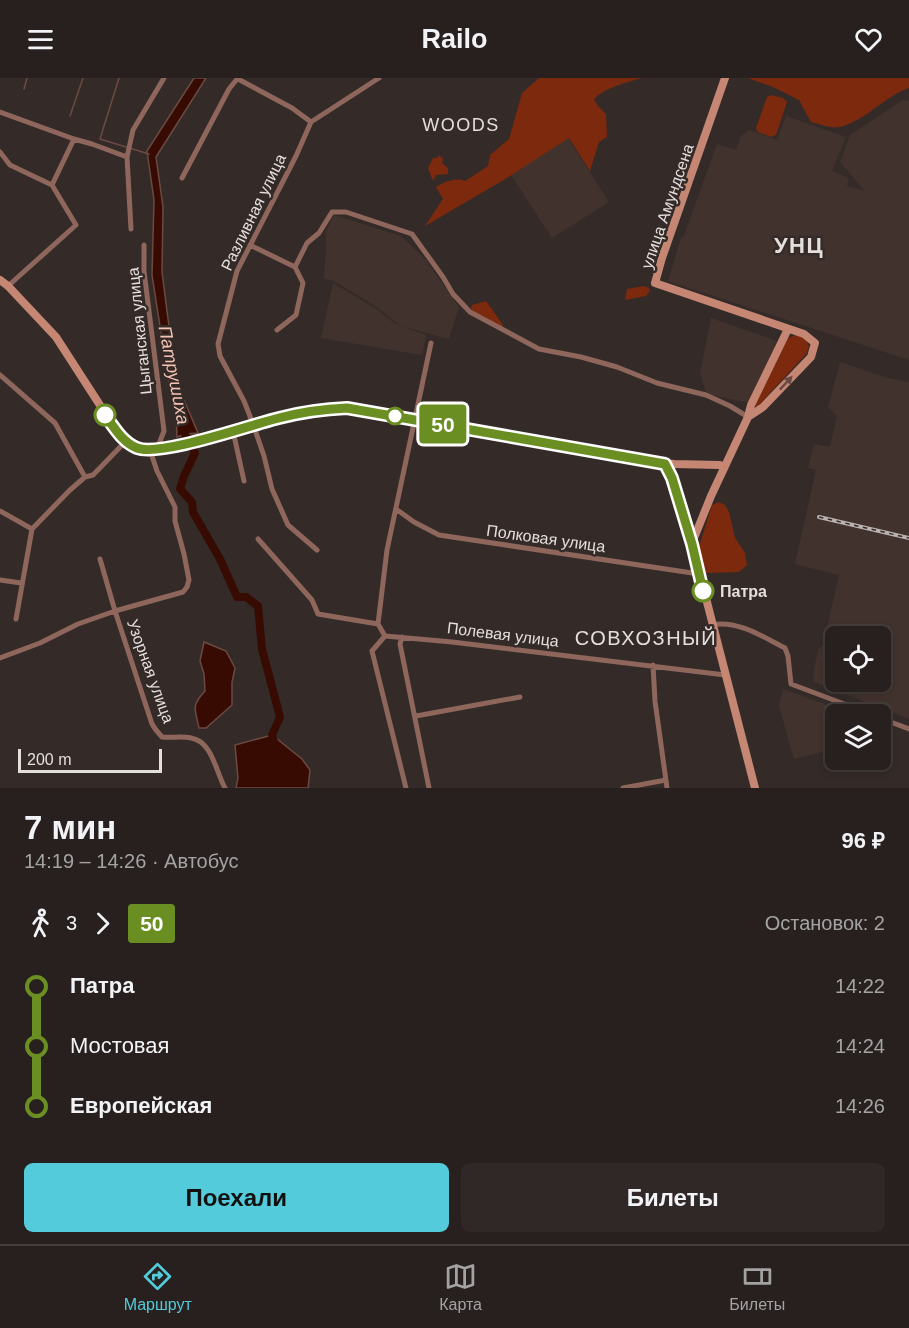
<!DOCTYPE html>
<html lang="ru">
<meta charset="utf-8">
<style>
body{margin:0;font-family:Helvetica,sans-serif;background:#2f2827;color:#f1f3f6;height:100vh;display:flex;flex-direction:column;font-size:22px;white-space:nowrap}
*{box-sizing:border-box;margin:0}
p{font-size:20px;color:#a4a3a4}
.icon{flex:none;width:33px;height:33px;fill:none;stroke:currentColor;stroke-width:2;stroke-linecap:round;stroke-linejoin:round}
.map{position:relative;height:710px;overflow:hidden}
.sheet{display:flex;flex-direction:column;background:#27201e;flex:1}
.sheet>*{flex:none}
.badge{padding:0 12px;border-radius:4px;font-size:21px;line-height:39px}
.controls{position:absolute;left:825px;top:548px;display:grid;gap:12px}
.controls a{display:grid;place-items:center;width:66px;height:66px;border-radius:9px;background:#27201e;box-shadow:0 3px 9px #0003,0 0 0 2px #433e3c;font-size:30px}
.scale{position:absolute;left:18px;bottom:15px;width:144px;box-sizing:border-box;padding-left:6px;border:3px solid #e4dedc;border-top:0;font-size:16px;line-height:21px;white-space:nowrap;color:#e4dedc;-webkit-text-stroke:4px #342b28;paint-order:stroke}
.map>.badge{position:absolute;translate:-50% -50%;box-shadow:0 0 0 3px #fff}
.legs{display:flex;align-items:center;gap:9px;height:66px;padding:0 24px;font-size:20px}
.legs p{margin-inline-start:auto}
.head{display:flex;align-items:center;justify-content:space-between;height:102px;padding:0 24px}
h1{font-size:33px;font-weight:600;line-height:45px}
.cta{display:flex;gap:12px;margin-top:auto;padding:12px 24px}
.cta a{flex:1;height:69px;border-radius:9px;background:#53cbda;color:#111;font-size:24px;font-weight:600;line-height:69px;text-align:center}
.cta a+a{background:#2f2827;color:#f1f3f6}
ul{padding:0 24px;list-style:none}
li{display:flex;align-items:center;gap:21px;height:60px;font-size:22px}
li i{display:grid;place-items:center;width:9px;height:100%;margin:0 8px;background:currentColor}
li i::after{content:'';width:15px;height:15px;margin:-8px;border:4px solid;border-radius:50%;background:#27201e}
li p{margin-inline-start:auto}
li:first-child i{background:linear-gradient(#0000 50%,currentColor 0)}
li:last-child i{background:linear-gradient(currentColor 50%,#0000 0)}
header{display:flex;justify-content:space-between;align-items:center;height:78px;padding:0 24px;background:#27201e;font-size:27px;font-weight:600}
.tabs{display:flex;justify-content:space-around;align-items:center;height:84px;border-top:2px solid #433e3c;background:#27201e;font-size:16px;color:#a4a3a4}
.tabs a{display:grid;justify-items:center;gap:3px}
.tabs .active{color:#53cbda}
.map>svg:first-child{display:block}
.built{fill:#42322d;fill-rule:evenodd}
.green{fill:#7c290e}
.water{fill:#370b01;stroke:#6b4a43;stroke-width:1.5}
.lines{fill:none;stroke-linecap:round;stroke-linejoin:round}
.stream{stroke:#6b4a43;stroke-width:1.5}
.river{stroke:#370b01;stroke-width:8}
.street{stroke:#8e665b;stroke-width:5}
.secondary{stroke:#c58673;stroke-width:8}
.rail-casing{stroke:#b9b2b0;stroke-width:4}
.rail{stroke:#342b28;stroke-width:1.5;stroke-dasharray:4.5;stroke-linecap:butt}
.oneway{fill:#674b42}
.line-1-casing{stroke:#fff;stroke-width:14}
.line-1{stroke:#6b8e23;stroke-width:9}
.stop-1-dot{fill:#fff;stroke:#6b8e23;stroke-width:3}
.labels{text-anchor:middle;stroke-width:5;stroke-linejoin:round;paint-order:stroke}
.street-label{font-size:16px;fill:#e4dedc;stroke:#342b28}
.stop-label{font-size:16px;font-weight:bold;fill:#e4dedc;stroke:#342b28;text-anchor:start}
.neighbourhood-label{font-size:18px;letter-spacing:1.5px;fill:#e4dedc;stroke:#342b28}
.water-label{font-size:18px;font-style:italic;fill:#f4c2b3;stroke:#342b28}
.quarter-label{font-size:20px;letter-spacing:1.5px;fill:#e4dedc;stroke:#342b28}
.district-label{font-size:22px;font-weight:bold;letter-spacing:1.5px;fill:#e4dedc;stroke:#342b28}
</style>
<header><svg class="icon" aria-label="menu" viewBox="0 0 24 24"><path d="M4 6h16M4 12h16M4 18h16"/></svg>Railo<svg class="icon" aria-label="heart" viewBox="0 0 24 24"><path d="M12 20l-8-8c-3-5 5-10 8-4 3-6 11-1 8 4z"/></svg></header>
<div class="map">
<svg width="909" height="710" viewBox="0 0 909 710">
<rect width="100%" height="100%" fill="#342b28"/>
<path class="built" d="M 903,22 L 909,23 L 909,282 L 668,203 L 681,160 L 684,158 L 717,66 L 736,72 L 741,58 L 749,52 L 777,62 L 786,38 L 846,59 L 832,93 L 849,100 L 847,108 L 865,113 L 840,84 L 850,57 Z
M 568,60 L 609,124 L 552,160 L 511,97 Z
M 334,137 L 401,158 L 426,182 L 459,229 L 449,261 L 401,248 L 426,257 L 422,277 L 321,260 L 333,205 L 376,231 L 394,245 L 401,248 L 374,227 L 332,202 L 324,201 L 326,170 L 326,153 Z
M 711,240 L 777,263 L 749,325 L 707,316 L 700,295 Z
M 840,284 L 887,300 L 909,304 L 909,641 L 814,604 L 813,602 L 815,586 L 819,570 L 823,567 L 839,497 L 795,486 L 816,392 L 808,390 L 814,366 L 830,369 L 837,338 L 828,329 ZM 836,558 L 880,558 L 880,603 L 836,603 Z
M 783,611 L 852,636 L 836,636 L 835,671 L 794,681 L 779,628 Z"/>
<path class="green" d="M 539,0 L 642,0 C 625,5 606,9 594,21 L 598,28 L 606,36 L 607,59 L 599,64 L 590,93 L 569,60 L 507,100 L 425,148 L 443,121 L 436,109 C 444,104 456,99 465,103 L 488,88 L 490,77 L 509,61 L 522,15 Z
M 748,0 L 909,0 L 909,10 C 884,18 866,43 839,49 C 832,51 819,46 811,44 L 799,22 L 773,9 Z
M 771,17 L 783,20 L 787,24 L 776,57 L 771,59 L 758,54 L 756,50 L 767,19 Z
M 439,77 L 443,81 L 442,85 L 448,90 L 448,96 L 436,97 L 433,103 L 428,90 L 433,80 L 437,80 Z
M 644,208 L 649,210 L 650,213 L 646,218 L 625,222 L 627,211 Z
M 486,223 L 503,247 L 502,249 L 500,249 L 472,232 L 471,229 L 472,227 Z
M 796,257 L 806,261 L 809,269 L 806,276 L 757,329 L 753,328 L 788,260 Z
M 719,424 L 725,427 L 729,434 L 735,460 L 745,475 L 747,487 L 739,494 L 707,495 L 701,490 L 697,475 L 712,427 Z"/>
<path class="water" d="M 194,0 L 206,0 L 156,79 L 163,129 L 162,194 L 176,303 L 198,355 L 185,356 L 177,359 L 176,336 L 170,312 L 152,197 L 154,122 L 147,73 Z
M 204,564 L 226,573 L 235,590 L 232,604 L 232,627 L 206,650 L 199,650 C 195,631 191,628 205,613 L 204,596 L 200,583 Z
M 272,657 L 302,681 L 310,692 L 308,710 L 236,710 L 238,700 L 235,667 Z"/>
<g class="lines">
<path class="stream" d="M 119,0 L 100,61 L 149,76
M 24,11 L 27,0
M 70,38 L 83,0"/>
<path class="river" d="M 183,347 L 185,356 L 195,375 L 184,398 L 180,411 L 192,424 L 193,434 L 220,481 L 237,519 L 246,519 L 258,528 L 262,571 L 280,639 L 272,657 L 275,668"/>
<path class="street" d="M 238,1 L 292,30 L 311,44
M 0,34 L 74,61 L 52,107 L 76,147 L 8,208
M 74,61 L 92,66 L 127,79
M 0,74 L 10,87 L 52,107
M 182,100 L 229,11 L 238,0
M 131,151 L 127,79 L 133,52 L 164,0
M 144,167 L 144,193 L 164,353 L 157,371
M 250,167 L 295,189 L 303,205 L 296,237 L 277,252
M 295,189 L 307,165 L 319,155 L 332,134 L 346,134 L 412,156 L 443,199 L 453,216 L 470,234 L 539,271 L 581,279 L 617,289 L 657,305 L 706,317 L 730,328 L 748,339
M 0,297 L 55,345 L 85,399
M 233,353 L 244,403
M 396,431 L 414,444 L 439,457 L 699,496
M 0,433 L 32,451
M 258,461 L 312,522 L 318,536 L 378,546
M 317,472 L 288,447 L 272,411 L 264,378 L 253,346 L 244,323 L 220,278 L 218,266 L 237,193 L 296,78 L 311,44 L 379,0
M 100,481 L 115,533 L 152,646 L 156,652 L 162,659 C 171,660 182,658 191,660 C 212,663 216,694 225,710
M 0,502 L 21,505
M 16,541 L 32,451 L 70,412 L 85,399 L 93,397 L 126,363
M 712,547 C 738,542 763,559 785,570 L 788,578 L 791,606 L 871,636
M 385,558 L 452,564 L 725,597
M 385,558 L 378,546 L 387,472 L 431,265
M 385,558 L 372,573 L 406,710
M 402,559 L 400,566 L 429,710
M 0,580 L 40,565 L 78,546 L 115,533 L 183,514 L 187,509 L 189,502 L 184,476 L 175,443 L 175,429 L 157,393 L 150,372
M 653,587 L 655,623 L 667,710
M 416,638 L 520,619
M 880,640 L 909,651
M 623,710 L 666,702"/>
<path class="secondary" d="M 725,0 L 662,180 L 655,205 L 804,256 L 815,265 L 811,279 L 763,329 L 748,339
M 0,202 L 8,208 L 56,259 L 116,352 C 122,359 128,366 137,370 C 158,378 228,354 252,347 C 283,338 315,331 347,330 L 656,384 L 674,386 L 720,387 L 724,389
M 665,386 L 672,400 L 692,466 L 755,710
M 692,465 L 711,418 L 748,339 L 751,327 L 788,251"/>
<g class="rail-casing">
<path id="rail" d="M 819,439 L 909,460"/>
</g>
<use href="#rail" class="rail"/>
</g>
<defs><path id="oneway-solid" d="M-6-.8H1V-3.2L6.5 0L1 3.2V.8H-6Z" transform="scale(1.5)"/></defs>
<use class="oneway" href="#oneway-solid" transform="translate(786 305) rotate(-47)"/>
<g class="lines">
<g class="line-1-casing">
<path id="line-1" d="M 105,337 C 114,349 122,364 137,370 C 160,379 250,347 279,340 C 302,334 323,331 347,330 L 665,386 L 672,400 L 692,466 L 703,513"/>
</g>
<use href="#line-1" class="line-1"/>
</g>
<g class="stop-1-dot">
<circle cx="105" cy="337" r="10"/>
<circle cx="395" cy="338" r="8"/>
<circle cx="703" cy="513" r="10"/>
</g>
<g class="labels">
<g class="street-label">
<text transform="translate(667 128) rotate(-71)" y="6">улица Амундсена</text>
<text transform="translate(253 134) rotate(-64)" y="6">Разливная улица</text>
<text transform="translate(139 253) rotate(-96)" y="6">Цыганская улица</text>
<text transform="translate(546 460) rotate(8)" y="6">Полковая улица</text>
<text transform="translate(503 556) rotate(7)" y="6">Полевая улица</text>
<text transform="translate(151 593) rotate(70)" y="6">Узорная улица</text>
</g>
<g class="stop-label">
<text x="720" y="519">Патра</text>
</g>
<g class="neighbourhood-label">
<text x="461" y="53">WOODS</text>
</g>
<g class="water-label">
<text transform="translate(174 297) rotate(79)" y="6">Патрушиха</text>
</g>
<g class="quarter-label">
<text x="646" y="567">СОВХОЗНЫЙ</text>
</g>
<g class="district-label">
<text x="799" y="175">УНЦ</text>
</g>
</g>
</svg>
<div class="controls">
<a><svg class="icon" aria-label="locate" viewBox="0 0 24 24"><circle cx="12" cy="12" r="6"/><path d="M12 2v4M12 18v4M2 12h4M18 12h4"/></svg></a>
<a><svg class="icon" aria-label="layers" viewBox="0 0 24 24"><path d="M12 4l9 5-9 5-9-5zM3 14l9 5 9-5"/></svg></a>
</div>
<div class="scale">200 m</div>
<b class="badge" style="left:443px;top:346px;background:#6b8e23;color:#fff">50</b>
</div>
<section class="sheet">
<div class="head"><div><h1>7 мин</h1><p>14:19 – 14:26 · Автобус</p></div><b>96 ₽</b></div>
<div class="legs"><svg class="icon" aria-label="walk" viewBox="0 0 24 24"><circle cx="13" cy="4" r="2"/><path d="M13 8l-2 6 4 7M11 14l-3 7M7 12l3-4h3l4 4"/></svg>3<svg class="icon" aria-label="forward" viewBox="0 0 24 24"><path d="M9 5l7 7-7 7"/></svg><b class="badge" style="background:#6b8e23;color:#fff">50</b><p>Остановок: 2</p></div>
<ul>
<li><i style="color:#6b8e23"></i><b>Патра</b><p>14:22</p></li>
<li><i style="color:#6b8e23"></i><span>Мостовая</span><p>14:24</p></li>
<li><i style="color:#6b8e23"></i><b>Европейская</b><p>14:26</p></li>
</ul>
<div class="cta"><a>Поехали</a><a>Билеты</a></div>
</section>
<nav class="tabs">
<a class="active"><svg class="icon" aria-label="directions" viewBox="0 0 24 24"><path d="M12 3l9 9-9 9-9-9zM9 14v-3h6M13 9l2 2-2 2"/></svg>Маршрут</a>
<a><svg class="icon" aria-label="map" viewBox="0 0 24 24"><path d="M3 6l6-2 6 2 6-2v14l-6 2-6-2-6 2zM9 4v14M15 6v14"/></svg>Карта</a>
<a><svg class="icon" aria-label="tickets" viewBox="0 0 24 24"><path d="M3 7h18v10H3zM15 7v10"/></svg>Билеты</a>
</nav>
